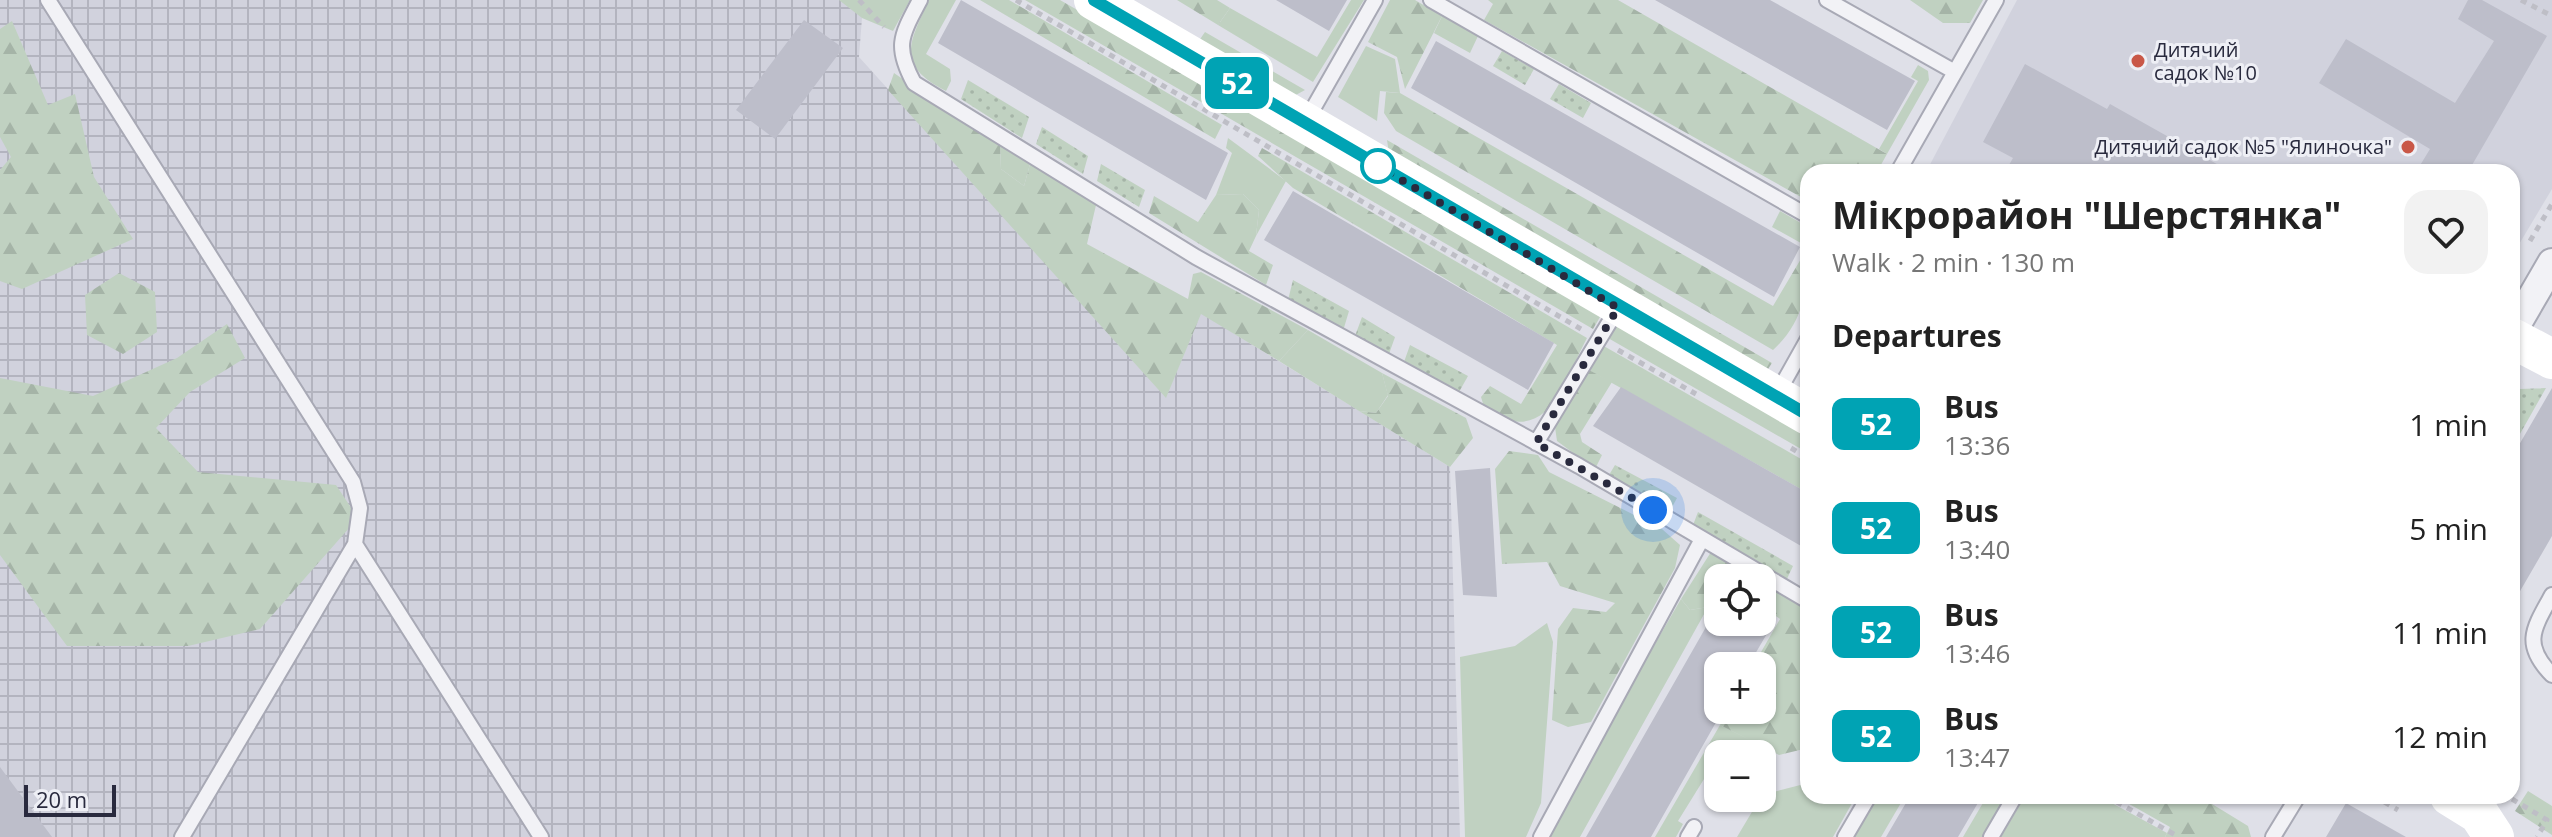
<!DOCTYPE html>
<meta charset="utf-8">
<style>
body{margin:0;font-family:"Open Sans",sans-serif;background:#f2f2f2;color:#222;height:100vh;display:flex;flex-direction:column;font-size:30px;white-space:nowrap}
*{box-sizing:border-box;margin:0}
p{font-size:26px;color:#767676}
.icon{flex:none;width:44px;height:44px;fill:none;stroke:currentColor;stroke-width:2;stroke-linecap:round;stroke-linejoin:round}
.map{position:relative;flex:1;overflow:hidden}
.drawer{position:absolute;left:1800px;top:164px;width:720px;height:640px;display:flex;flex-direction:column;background:#fff;border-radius:24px;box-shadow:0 2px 6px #0004}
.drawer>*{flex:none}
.badge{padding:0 16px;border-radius:12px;font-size:28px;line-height:52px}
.buttons{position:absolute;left:1704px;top:564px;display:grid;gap:16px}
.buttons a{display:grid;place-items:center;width:72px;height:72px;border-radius:16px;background:#fff;box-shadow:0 2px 6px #0004;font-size:40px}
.scale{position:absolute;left:24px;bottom:20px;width:92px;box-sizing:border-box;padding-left:8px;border:4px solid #292a3e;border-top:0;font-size:22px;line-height:28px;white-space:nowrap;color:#292a3e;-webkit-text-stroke:6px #eeeff5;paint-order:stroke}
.you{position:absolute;width:40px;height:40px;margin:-20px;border:6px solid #fff;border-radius:50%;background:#1a73e8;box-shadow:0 0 0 12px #1a73e833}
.map>.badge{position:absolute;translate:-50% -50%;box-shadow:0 0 0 4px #fff}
h2{padding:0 32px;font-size:30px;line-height:72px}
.round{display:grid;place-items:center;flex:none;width:84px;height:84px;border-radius:24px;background:#f2f2f2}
.headline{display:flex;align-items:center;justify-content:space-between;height:136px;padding:0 32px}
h1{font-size:38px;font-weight:700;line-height:60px}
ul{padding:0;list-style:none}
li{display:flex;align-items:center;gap:24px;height:104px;padding:0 32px}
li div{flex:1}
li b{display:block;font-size:30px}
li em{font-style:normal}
li .badge{min-width:88px;font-weight:700;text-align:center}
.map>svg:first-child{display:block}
.built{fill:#d1d2dd}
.industrial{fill:url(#industrial-grid)}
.grass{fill:#c0d1c1}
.forest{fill:url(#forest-firs)}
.garden{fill:url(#garden-dots)}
.building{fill:#bdbeca}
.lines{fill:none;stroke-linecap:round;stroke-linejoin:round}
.lane-casing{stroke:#a8a9b5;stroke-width:18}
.street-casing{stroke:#a8a9b5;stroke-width:32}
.path{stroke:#bebec6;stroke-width:5;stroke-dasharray:6 6;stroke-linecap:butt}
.lane{stroke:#f2f2f6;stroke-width:14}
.street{stroke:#f2f2f6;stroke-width:28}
.secondary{stroke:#fff;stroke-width:40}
.line-casing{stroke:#fff;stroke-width:18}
.line{stroke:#00a3b4;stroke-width:12}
.walk{stroke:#292a3e;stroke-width:8;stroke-dasharray:0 14.4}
.poi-dot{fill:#c95848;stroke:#eeeff5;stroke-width:3}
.stop-dot{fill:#fff;stroke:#00a3b4;stroke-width:4}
.labels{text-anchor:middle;stroke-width:6;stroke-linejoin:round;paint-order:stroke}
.poi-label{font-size:20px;fill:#292a3e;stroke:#eeeff5;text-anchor:start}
</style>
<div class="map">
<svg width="2552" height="837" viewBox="0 0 2552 837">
<defs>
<pattern id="industrial-grid" width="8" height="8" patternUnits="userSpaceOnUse" patternTransform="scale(2)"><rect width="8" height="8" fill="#d1d2dd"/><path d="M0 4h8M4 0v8" fill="none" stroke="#b3b4bf"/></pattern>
<pattern id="forest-firs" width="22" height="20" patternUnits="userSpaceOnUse" patternTransform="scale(2)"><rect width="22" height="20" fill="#c0d1c1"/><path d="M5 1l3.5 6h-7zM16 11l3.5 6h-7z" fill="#a5b4a7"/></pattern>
<pattern id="garden-dots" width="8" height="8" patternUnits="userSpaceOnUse" patternTransform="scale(2)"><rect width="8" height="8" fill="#c0d1c1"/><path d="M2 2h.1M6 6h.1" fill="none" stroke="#a5b4a7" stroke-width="1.8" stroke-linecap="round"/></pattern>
</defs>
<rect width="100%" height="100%" fill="#dfe0e8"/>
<path class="built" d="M 2017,0 L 2552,0 L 2552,189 L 2512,256 L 2512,172 L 1926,172 Z"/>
<path class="industrial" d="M 0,0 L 849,0 L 862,18 L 859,57 L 1166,397 L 1201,313 L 1450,467 L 1460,837 L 0,837 Z"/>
<path class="grass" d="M 839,0 L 910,0 L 893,31 L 862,18 Z
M 929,0 L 956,0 L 926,54 L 950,69 L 951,81 L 946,91 C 895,65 909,43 929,0 Z
M 1351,0 L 1364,0 L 1313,82 L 1218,25 L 1230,8 L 1317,57 Z
M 1442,16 L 1478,36 L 1470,53 L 1434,33 Z
M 1205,32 L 1305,90 L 1294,96 L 1196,45 Z
M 1366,46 L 1395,59 L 1400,93 L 1380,91 L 1377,121 L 1338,97 Z
M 1918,65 L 1928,71 L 1929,80 L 1887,154 L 1879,149 L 1918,81 L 1911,77 Z
M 1228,138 L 1286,181 L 1256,236 L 1259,210 L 1243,194 L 1216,195 L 1232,153 L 1226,148 Z
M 1000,146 L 1030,164 L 1024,186 L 1001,169 Z
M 1780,211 L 1808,227 L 1808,247 L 1772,227 Z
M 1617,325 L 1808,427 L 1808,453 L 1608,338 Z
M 1308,330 L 1382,373 L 1388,395 L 1376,413 L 1359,411 L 1279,361 Z
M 1602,345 L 1808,463 L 1808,493 L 1587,369 Z
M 1681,599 L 1690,610 L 1708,607 L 1580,837 L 1550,837 L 1608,725 Z
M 1547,623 L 1553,642 L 1541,803 L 1526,837 L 1465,837 L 1460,657 L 1515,646 Z
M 1720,725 L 1765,747 L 1722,750 L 1678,821 L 1683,824 L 1676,837 L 1655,837 Z
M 1808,783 L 1808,796 L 1856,796 L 1833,837 L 1737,837 L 1762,795 Z
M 1874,796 L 1905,796 L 1881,837 L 1850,837 Z
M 1987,796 L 2010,796 L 1987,837 L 1963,837 Z
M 2025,796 L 2099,796 L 2167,833 L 2165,837 L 2001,837 Z"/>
<path class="forest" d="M 980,0 L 1009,0 L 1222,125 L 1215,139 Z
M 1025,0 L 1060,0 L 1595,308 L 1600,317 L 1593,329 Z
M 1177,0 L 1217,0 L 1230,8 L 1218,25 Z
M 1390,0 L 1415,0 L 1442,16 L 1405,89 L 1397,57 L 1368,42 Z
M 1488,0 L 1618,0 L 1887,154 L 1877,172 L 1808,172 L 1808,201 L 1484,20 L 1493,4 Z
M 1910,0 L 1983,0 L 1970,23 L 1943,23 Z
M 12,21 L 48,105 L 75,94 L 94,177 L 133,239 L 22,289 L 0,281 L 0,170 L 11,157 L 0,137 L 0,29 Z
M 894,73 L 1000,146 L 1001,169 L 1024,186 L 1030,164 L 1096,205 L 1087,244 L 1188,299 L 1193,274 L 1201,272 L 1308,330 L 1279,361 L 1201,314 L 1166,398 L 888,90 Z
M 1386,92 L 1400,93 L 1773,306 L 1808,247 C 1808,287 1805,321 1773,350 L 1396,131 L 1384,113 Z
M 1387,140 L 1772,363 L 1768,369 L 1390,160 Z
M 1262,148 L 1587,338 C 1562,385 1549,448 1485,410 L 1481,397 L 1490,386 L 1521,404 L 1557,345 L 1293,188 L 1258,156 Z
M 1243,194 L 1259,210 L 1256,236 L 1249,251 L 1273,265 L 1266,285 L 1149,213 L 1154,196 L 1198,222 L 1216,195 Z
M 119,273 L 155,292 L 157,332 L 123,354 L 87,335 L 85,295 Z
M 227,324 L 245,358 L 190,392 L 156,428 L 198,472 L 336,485 L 358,518 L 260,629 L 188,646 L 67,646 L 0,555 L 0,378 L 93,396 L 177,358 Z
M 1587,369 L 1612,382 L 1580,434 L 1582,442 L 1602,455 L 1595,469 L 1557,441 L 1555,427 Z
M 1382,373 L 1466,418 L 1473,438 L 1450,467 L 1359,411 L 1376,413 L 1388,396 Z
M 1509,451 L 1538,455 L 1549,472 L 1662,529 L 1680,545 L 1675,568 L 1591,722 L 1568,727 L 1552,720 L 1558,629 L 1573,608 L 1606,612 L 1615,603 L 1560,586 L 1547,562 L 1502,564 L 1495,469 Z
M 1711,552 L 1754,578 L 1718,578 L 1718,592 L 1708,607 L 1690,610 L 1681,599 Z
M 1762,583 L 1808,610 L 1808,748 L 1779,755 L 1720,725 L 1728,710 L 1762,710 L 1762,666 L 1753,666 L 1780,619 L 1762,606 Z
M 2528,791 L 2552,806 L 2552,835 L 2515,811 Z
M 2115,796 L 2199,796 L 2248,826 L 2251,837 L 2165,837 L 2170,827 Z"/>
<path class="garden" d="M 1502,51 L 1534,69 L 1525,85 L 1493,66 Z
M 968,80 L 1029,117 L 1022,138 L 961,99 Z
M 1559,84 L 1591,103 L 1583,118 L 1550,99 Z
M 1042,127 L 1088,156 L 1083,174 L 1036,144 Z
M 1101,164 L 1145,190 L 1139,207 L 1097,181 Z
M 1293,280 L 1349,311 L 1343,331 L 1288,300 Z
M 1362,317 L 1395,337 L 1389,354 L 1355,336 Z
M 1410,345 L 1468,376 L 1459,392 L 1404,362 Z
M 2546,388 L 2512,448 L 2512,397 L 2519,389 Z
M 1615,465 L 1677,498 L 1670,511 L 1609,475 Z
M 1698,512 L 1793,566 L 1786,581 L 1693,525 Z"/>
<path class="building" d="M 961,0 L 1228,153 L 1206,200 L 938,43 Z
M 1276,0 L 1347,0 L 1329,31 Z
M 1655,0 L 1770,0 L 1915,81 L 1887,130 Z
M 2468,0 L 2482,0 L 2547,36 L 2468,172 L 2416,172 L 2430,149 L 2319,83 L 2346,39 L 2455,103 L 2494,41 L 2458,19 Z
M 804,20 L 843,48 L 775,139 L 736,110 Z
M 1436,41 L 1800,247 L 1774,297 L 1411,88 Z
M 2025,64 L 2107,109 L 2110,104 L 2231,172 L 2005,172 L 2013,158 L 1983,142 Z
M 1293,191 L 1554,343 L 1528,390 L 1264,240 Z
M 1621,387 L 1808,493 L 1808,550 L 1593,426 Z
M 2552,388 L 2552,536 L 2512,605 L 2512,457 Z
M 1490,468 L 1497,597 L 1463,595 L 1455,471 Z
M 1718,606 L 1718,622 L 1762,622 L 1762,613 L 1775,620 L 1748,666 L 1718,666 L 1718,710 L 1723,710 L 1651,837 L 1586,837 Z
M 0,767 L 52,837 L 0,837 Z
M 1910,796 L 1982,796 L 1958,837 L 1886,837 Z
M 2346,803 L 2406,837 L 2326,837 Z"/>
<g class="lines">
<g class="lane-casing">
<path id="lane" d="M 48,0 L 353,482 L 360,508 L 355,544 L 182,837
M 920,0 C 901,36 894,46 914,83 L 1196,257 L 1579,466 L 1808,601
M 1431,0 L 1808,216
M 1827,0 L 1955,72
M 1306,121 L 1375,0
M 1898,172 L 1996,0
M 1777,394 L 1808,339
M 1536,443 L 1618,308
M 355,544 L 541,837
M 2552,595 C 2533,629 2522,644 2552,675
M 1541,837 L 1702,539
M 1688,837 L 1694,827
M 1845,837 L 1869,796
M 1991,837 L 2015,796
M 2273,837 L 2298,796"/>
</g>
<g class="street-casing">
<path id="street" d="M 2512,332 L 2552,263"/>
</g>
<path class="path" d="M 859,0 L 884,27
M 1016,0 L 1581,329
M 2521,0 L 2552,16
M 2530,241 L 2552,204
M 1618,350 L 1696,394
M 2512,388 L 2523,383
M 1791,448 L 1808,458
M 2106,796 L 2179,837
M 2374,796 L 2398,810
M 2512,799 L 2547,820 L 2537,837"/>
<use href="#lane" class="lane"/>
<use href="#street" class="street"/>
<path class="secondary" d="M 1094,0 L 1808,415
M 2512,338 L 2552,359
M 2450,796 L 2479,814 L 2494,837"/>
</g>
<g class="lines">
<g class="line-casing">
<path id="line" d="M 1094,0 L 1808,415"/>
</g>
<use href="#line" class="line"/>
<path class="walk" d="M 1378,166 L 1618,308 L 1536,443 L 1653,510"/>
</g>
<g class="poi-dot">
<circle cx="2138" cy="61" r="8"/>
<circle cx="2408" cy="147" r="8"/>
</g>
<circle class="stop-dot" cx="1378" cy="166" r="16"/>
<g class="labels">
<g class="poi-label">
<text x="2154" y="57">Дитячий<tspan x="2154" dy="23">садок №10</tspan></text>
<text x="2392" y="154" text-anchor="end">Дитячий садок №5 "Ялиночка"</text>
</g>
</g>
</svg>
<div class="buttons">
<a><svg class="icon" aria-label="locate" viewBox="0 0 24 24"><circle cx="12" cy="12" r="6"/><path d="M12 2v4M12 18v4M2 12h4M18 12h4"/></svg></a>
<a>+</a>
<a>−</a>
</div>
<div class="scale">20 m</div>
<div class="you" style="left:1653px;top:510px"></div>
<b class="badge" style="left:1237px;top:83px;background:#00a3b4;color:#fff">52</b>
<section class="drawer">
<div class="headline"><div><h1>Мікрорайон &quot;Шерстянка&quot;</h1><p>Walk · 2 min · 130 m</p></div><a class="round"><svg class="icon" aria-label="heart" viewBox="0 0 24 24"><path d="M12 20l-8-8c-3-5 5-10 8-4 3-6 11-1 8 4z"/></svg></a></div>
<h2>Departures</h2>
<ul>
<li><span class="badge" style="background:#00a3b4;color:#fff">52</span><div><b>Bus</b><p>13:36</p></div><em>1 min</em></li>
<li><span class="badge" style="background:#00a3b4;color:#fff">52</span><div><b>Bus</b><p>13:40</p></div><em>5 min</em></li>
<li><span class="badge" style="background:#00a3b4;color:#fff">52</span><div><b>Bus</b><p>13:46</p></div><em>11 min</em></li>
<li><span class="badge" style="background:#00a3b4;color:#fff">52</span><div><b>Bus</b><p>13:47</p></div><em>12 min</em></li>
</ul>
</section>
</div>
